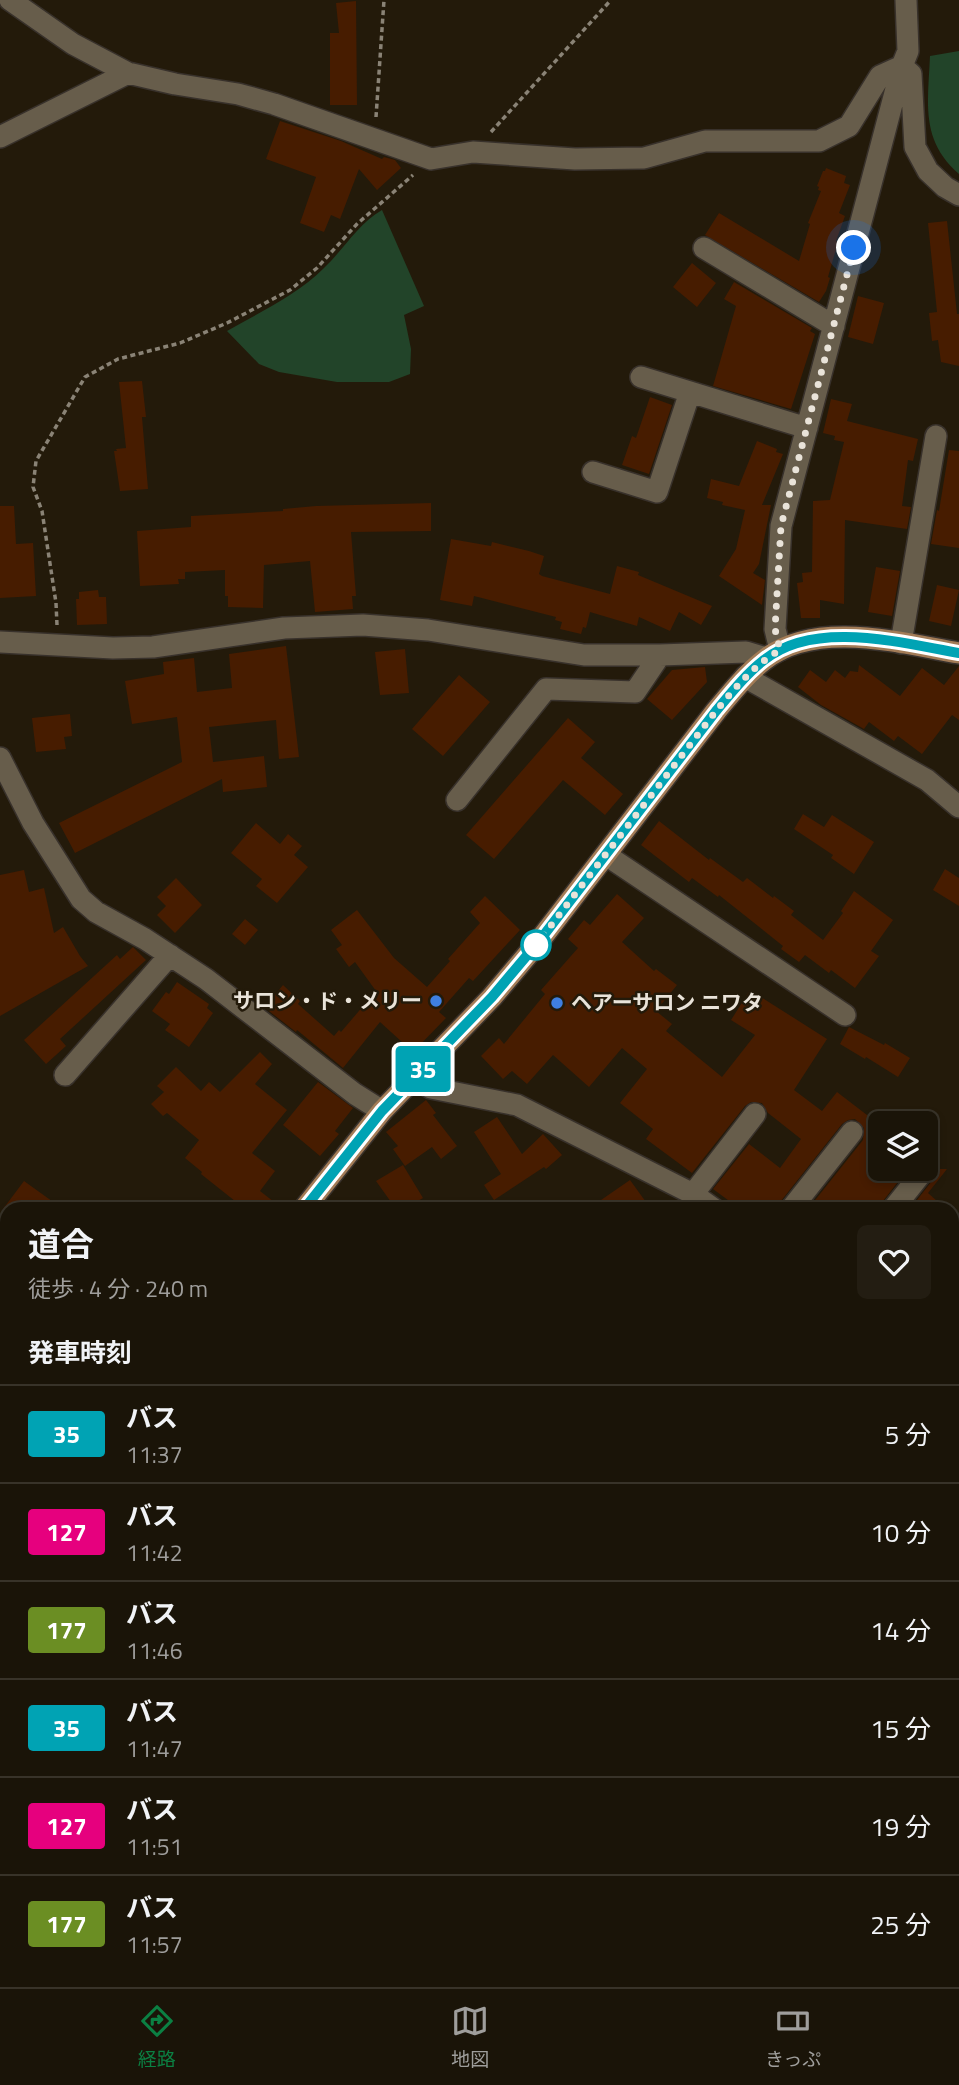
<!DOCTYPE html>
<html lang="ja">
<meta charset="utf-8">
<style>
body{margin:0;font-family:"Titillium Web","Noto Sans JP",sans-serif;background:#231d12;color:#f1f3f6;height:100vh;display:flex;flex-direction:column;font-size:26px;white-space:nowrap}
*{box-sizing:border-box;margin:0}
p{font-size:23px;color:#9f9e9c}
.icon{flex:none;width:38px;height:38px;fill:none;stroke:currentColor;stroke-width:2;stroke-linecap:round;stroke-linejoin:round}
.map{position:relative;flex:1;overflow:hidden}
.panel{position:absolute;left:0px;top:1202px;width:959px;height:786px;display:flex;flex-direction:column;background:#1a1408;border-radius:21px 21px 0 0;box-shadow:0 4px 10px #0003,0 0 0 2px #383329}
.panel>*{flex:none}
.badge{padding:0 14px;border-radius:5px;font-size:24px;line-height:46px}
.controls{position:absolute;left:868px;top:1111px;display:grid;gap:14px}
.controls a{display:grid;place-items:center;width:70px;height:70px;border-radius:10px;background:#1a1408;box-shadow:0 4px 10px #0003,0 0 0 2px #383329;font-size:35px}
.you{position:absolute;width:35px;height:35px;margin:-18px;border:5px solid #fff;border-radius:50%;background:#1a73e8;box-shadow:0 0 0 10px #1a73e833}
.map>.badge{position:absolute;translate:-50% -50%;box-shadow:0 0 0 4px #fff}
h2{padding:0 28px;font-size:26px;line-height:63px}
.round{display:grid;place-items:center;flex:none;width:74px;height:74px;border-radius:10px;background:#231d12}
.summary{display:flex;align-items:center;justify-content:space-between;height:119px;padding:0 28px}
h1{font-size:33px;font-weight:700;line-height:52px}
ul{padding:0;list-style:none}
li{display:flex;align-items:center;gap:21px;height:98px;padding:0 28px;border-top:2px solid #383329}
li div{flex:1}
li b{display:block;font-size:26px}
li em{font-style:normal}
li .badge{min-width:77px;font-weight:700;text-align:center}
.tabs{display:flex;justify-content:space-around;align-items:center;height:98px;border-top:2px solid #383329;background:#1a1408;font-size:19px;color:#9f9e9c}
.tabs a{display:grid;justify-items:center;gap:4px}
.tabs .on{color:#0b8043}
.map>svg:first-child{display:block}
.green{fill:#224429}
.building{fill:#471c00}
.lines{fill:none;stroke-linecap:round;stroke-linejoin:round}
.minor-casing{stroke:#38312b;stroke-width:24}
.major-casing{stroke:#38312b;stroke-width:24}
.path{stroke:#8a8376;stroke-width:3.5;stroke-dasharray:5 3.5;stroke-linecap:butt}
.minor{stroke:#675d4b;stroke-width:21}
.major{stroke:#a27b56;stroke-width:21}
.line-casing{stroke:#fff;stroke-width:16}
.line{stroke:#00a3b4;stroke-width:10}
.walk{stroke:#e9e3d9;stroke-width:7;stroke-dasharray:0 12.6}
.stop-dot{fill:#fff;stroke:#00a3b4;stroke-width:3.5}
.shop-dot{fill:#3f7fe0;stroke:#231a0a;stroke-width:2.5}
.labels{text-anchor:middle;stroke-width:5;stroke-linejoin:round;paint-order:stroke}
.poi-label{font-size:21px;font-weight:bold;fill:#e9e3d9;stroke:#231a0a;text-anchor:end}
</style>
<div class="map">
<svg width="959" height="1987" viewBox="0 0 959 1987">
<rect width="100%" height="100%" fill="#231a0a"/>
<path class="green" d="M 959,51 L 959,174 C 920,140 928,103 930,56 Z
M 382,210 L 424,306 L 404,315 L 411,349 L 410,374 L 389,382 L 337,382 L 279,372 L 259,364 L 227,331 C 260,312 297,295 324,268 C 344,249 358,224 382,210 Z
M 585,1981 L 675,1981 L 676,1987 L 586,1987 Z"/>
<path class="building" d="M 356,1 L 357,105 L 330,105 L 330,33 L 339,33 L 336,3 Z
M 280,121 L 341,141 L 382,159 L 384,157 L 395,160 L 401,168 L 377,190 L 359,169 L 340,219 L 331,215 L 324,232 L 300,223 L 316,177 L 266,159 Z
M 826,168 L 846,176 L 844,183 L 850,185 L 839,213 L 845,216 L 836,241 L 838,242 L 828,277 L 830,278 L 826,291 L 819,302 L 705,235 L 719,213 L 799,261 L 810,224 L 808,223 L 821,191 L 818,190 L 819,187 L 817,186 L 823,171 L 825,171 Z
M 947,221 L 957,314 L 959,314 L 959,366 L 941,362 L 938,340 L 932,341 L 929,313 L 937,312 L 928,223 Z
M 692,263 L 716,283 L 697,307 L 673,287 Z
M 734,282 L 812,328 L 810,331 L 815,334 L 791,409 L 713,386 L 736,306 L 724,299 Z
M 858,296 L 884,303 L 873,344 L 848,337 Z
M 142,381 L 146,417 L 142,417 L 148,489 L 120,491 L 114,451 L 117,451 L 116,449 L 126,448 L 119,382 Z
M 650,397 L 672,405 L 649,474 L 622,465 L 632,436 L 636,438 Z
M 831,399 L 852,404 L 847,421 L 918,439 L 913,461 L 908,460 L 902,506 L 911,507 L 907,529 L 845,520 L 844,604 L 820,600 L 820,618 L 801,618 L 797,583 L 803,582 L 802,573 L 812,572 L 813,501 L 830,500 L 844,442 L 834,440 L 835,436 L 823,433 Z
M 757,441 L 777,449 L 776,452 L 783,454 L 762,505 L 771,505 L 759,564 L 753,573 L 765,580 L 762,605 L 719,576 L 736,549 L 745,510 L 722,505 L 723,502 L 707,498 L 711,479 L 739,486 Z
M 949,450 L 959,451 L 959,548 L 931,544 L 937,510 L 939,511 Z
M 431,503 L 431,531 L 351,532 L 356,596 L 352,596 L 353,609 L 315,612 L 310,561 L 264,565 L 263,608 L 228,607 L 228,596 L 225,596 L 225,570 L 185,572 L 185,579 L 178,579 L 179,584 L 140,586 L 137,531 L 191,527 L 191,516 L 283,511 L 283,509 L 316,506 Z
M 0,506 L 14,506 L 16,544 L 33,543 L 36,596 L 0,598 Z
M 451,539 L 491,546 L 492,542 L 529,551 L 544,556 L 539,574 L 542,576 L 610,594 L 617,566 L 639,572 L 638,575 L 712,606 L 701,625 L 679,612 L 670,631 L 639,617 L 637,626 L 590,612 L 586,628 L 583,627 L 581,634 L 560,629 L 562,622 L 555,620 L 556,617 L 474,596 L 472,606 L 440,600 Z
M 876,567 L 900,571 L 892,616 L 868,612 Z
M 937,585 L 959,590 L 951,626 L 929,621 Z
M 98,590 L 99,597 L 106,597 L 107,624 L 77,625 L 76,599 L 79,599 L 79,592 Z
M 286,646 L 299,757 L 279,759 L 276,720 L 209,727 L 213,762 L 264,756 L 267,787 L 223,792 L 222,779 L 75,853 L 59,823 L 182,762 L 177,717 L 132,724 L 125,681 L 164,674 L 163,662 L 194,658 L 197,692 L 232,688 L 229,654 Z
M 405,649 L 409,693 L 380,695 L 375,652 Z
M 859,665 L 900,696 L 922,668 L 944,685 L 959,666 L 959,720 L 952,715 L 922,754 L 898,736 L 894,741 L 869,722 L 864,729 L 821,705 L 798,687 L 810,670 L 826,682 L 835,670 L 845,678 L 850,671 L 858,672 Z
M 705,667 L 707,682 L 672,720 L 647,699 L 672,670 Z
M 459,675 L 490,702 L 443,756 L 412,729 Z
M 70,714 L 72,736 L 64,737 L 66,749 L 36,752 L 32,718 Z
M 568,718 L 595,742 L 581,758 L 623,794 L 605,815 L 563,780 L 494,859 L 466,835 Z
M 803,814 L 824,827 L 832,815 L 874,842 L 854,874 L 831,858 L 833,855 L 794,829 Z
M 659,821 L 709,860 L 710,858 L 743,882 L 747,878 L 773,898 L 774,896 L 794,911 L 791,915 L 823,940 L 843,913 L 841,911 L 854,891 L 893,920 L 871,951 L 879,956 L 855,988 L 831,970 L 829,973 L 805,955 L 799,962 L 781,949 L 783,946 L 719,895 L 718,897 L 692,878 L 689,882 L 641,845 Z
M 256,823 L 280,844 L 288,834 L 302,846 L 294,855 L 308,867 L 277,903 L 256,886 L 262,879 L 231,853 Z
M 945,869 L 959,878 L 959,906 L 933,890 Z
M 24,870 L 29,892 L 44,888 L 54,933 L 63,927 L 80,956 L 88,966 L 0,1016 L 0,875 Z
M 176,878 L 202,905 L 175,933 L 157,915 L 166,906 L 157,897 Z
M 617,894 L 644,918 L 622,942 L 654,971 L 656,969 L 677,985 L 656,1011 L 672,1024 L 666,1031 L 722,1077 L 755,1035 L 731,1020 L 750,990 L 827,1039 L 794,1090 L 822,1111 L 837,1092 L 880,1125 L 880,1169 L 908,1169 L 883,1201 L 880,1209 L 819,1209 L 812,1204 L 863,1140 L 864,1128 L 855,1119 L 848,1120 L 842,1124 L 781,1201 L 778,1209 L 740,1209 L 713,1189 L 749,1144 L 780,1168 L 801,1139 L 768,1113 L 762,1103 L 751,1102 L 745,1106 L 692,1173 L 646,1139 L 653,1129 L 620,1103 L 647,1069 L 622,1048 L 589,1087 L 553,1055 L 527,1084 L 512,1071 L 503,1079 L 481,1056 L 499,1038 L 504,1044 L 545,994 L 541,990 L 578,948 L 568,939 L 584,920 L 590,925 Z
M 485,896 L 520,930 L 473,981 L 469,978 L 439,1012 L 446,1018 L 413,1052 L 380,1022 L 343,1068 L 297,1030 L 296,1032 L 269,1011 L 271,1008 L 267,1004 L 283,985 L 300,1001 L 298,1004 L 334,1036 L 339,1030 L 341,1032 L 376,991 L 355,962 L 349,967 L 336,949 L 342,945 L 331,930 L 357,910 L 394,958 L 427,987 L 450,961 L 448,959 L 480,923 L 470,912 Z
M 245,919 L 258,930 L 245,945 L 232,934 Z
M 133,947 L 146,960 L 60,1039 L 66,1046 L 46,1064 L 24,1040 L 117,955 L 120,959 Z
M 177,982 L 209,1004 L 207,1008 L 213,1013 L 189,1047 L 165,1030 L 170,1024 L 152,1011 L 166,992 L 169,994 Z
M 849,1027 L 884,1045 L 885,1043 L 910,1058 L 898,1077 L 866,1057 L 865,1059 L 840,1044 Z
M 260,1052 L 272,1064 L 255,1084 L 287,1110 L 252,1153 L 275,1171 L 260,1191 L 283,1209 L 245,1209 L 201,1174 L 202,1172 L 185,1158 L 199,1140 L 167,1113 L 163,1116 L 151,1104 L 164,1092 L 157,1086 L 176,1067 L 201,1091 L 209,1082 L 220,1092 Z
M 318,1082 L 353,1108 L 335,1131 L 339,1134 L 320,1156 L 283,1125 Z
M 426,1100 L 436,1113 L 433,1115 L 457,1146 L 441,1159 L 432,1147 L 405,1166 L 393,1149 L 398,1146 L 386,1132 Z
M 497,1117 L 522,1154 L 543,1134 L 562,1155 L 546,1169 L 544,1167 L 494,1200 L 484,1185 L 501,1174 L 474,1132 Z
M 403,1165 L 423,1198 L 404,1209 L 396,1209 L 376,1181 Z
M 938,1169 L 947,1169 L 928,1193 L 946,1209 L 910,1209 L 935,1177 Z
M 630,1180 L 651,1209 L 588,1209 Z
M 24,1181 L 63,1209 L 3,1209 Z"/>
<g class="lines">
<g class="minor-casing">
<path id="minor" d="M 10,0 L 73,44 L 128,73 L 175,84 L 238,94 L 274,104 L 431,159 L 473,152 L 575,159 L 644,158 L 705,141 L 819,141 L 849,126 L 880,76 L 902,66 L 911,74 L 915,147 L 928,171 L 945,187 L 959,195
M 0,137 L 128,73
M 704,248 L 834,326
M 641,377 L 807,428
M 593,472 L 657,492 L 690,392
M 0,642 L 113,648 L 153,647 L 284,628 L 363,625 L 428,630 L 584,655 L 660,655 L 746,652 L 766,658
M 901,643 L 936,436
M 780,650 L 775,629 L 781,526 L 902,66 L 908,51 L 906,0
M 745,677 L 927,780 L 959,807
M 0,758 L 33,823 L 81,899 L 96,912 L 145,939 L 206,979 L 355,1094 L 382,1111
M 457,800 L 546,689 L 635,692 L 660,655
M 606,855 L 845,1015
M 65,1075 L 170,955
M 415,1078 L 431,1088 L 517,1105 L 693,1194 L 714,1209
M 693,1194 L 755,1114
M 791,1209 L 852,1132
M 893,1209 L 925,1169
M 952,1237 L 959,1228
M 952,1418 L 959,1430
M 952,1552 L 959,1546
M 952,1705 L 959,1705
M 427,1981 L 431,1987
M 686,1981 L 687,1987
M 797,1985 L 797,1987
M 380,1987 L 387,1981"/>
</g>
<g class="major-casing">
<path id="major" d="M 304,1209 L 382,1111 L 492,997 L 540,940 L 716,711 C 731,693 746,674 764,660 C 815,619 901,643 959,653
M 0,1505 L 7,1529
M 0,1585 L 7,1579
M 0,1620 L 7,1642
M 112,1981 L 114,1987
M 142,1981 L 144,1987"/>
</g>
<path class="path" d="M 376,117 L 384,0
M 491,132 L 611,0
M 57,625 L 56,603 L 42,511 L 33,487 L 36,461 L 85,377 L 118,359 L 180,343 L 227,323 L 290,290 L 317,268 L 357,224 L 413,175"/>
<use href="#minor" class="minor"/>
<use href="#major" class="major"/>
</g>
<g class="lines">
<g class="line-casing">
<path id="line" d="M 304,1209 L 382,1111 L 492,997 L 540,940 L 716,711 C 731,693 746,674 764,660 C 815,619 901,643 959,653"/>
</g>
<use href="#line" class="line"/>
<path class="walk" d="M 536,945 L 716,711 C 735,688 754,665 780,650 L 775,629 L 781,526 L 854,248"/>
</g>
<circle class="stop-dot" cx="536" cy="945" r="14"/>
<g class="shop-dot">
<circle cx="436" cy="1001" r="7"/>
<circle cx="557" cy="1003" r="7"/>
</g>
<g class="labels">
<g class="poi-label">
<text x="422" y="1008">サロン・ド・メリー</text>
<text x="571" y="1010" text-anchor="start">ヘアーサロン ニワタ</text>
</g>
</g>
</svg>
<div class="controls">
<a><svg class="icon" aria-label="layers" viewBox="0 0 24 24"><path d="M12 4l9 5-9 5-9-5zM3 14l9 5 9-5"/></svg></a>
</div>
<div class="you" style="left:854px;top:248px"></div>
<b class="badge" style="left:423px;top:1069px;background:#00a3b4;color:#fff">35</b>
<section class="panel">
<div class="summary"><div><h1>道合</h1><p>徒歩 · 4 分 · 240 m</p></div><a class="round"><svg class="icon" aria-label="heart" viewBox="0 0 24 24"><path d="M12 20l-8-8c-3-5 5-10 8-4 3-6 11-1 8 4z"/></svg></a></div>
<h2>発車時刻</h2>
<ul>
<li><span class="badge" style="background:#00a3b4;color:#fff">35</span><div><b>バス</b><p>11:37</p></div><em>5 分</em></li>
<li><span class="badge" style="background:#e6007e;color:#fff">127</span><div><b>バス</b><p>11:42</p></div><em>10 分</em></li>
<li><span class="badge" style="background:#6b8e23;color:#fff">177</span><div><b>バス</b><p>11:46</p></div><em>14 分</em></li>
<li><span class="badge" style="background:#00a3b4;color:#fff">35</span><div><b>バス</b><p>11:47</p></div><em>15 分</em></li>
<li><span class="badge" style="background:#e6007e;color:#fff">127</span><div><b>バス</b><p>11:51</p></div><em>19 分</em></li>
<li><span class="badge" style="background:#6b8e23;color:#fff">177</span><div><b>バス</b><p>11:57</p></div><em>25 分</em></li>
</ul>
</section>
</div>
<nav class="tabs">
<a class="on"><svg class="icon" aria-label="directions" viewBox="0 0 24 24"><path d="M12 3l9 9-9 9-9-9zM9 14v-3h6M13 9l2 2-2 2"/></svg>経路</a>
<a><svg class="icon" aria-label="map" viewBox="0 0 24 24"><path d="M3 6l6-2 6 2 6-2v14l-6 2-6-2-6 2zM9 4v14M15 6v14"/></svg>地図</a>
<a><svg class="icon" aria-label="tickets" viewBox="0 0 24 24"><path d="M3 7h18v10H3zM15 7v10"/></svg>きっぷ</a>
</nav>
